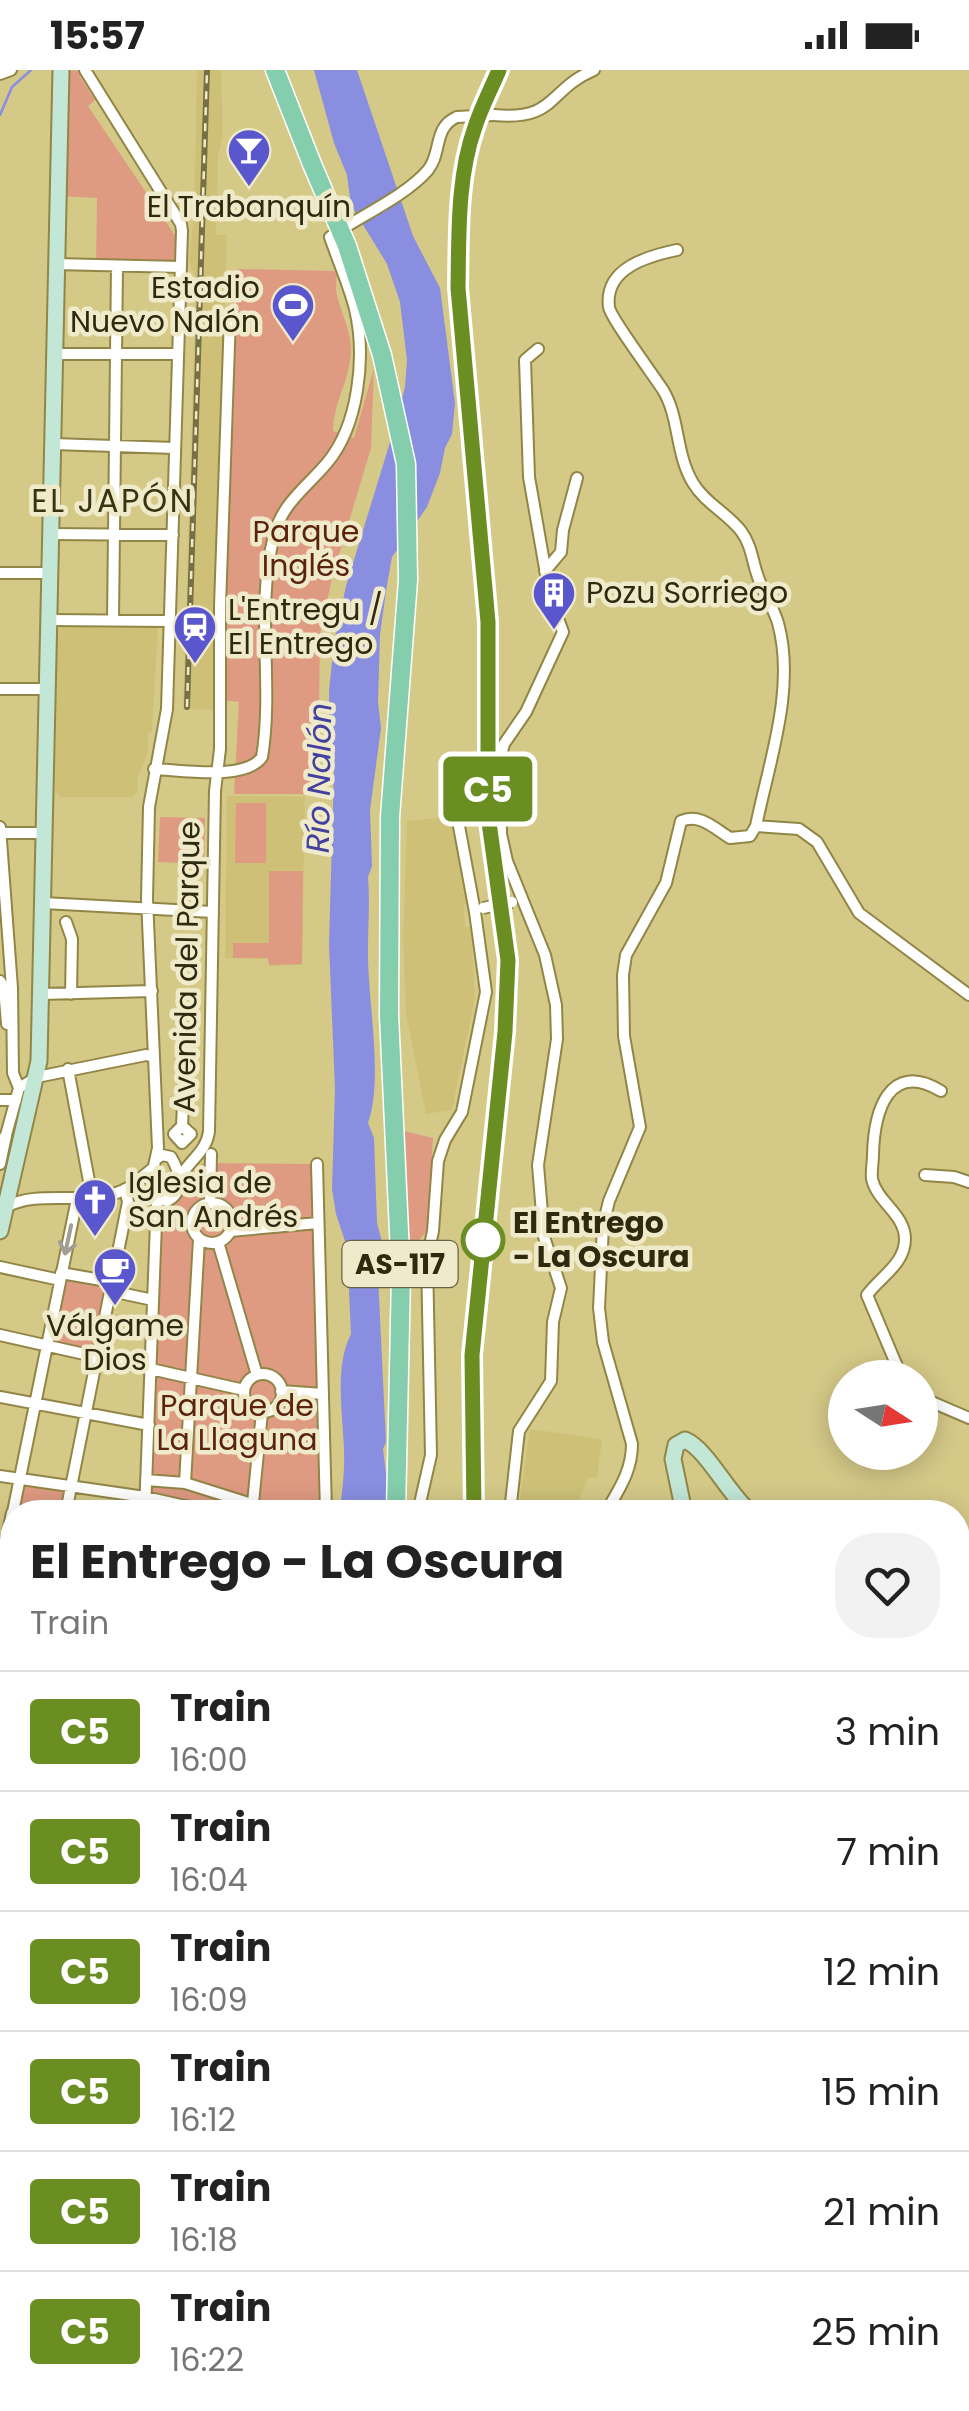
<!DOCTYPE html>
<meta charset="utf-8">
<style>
body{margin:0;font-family:Poppins,sans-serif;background:#f2f2f2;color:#222;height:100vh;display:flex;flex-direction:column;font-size:38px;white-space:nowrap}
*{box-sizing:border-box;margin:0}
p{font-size:32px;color:#767676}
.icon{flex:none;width:55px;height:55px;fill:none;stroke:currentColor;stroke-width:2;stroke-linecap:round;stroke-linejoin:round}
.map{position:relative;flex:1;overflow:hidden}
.details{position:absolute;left:0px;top:1430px;width:970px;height:912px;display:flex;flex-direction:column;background:#fff;border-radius:40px 40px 0 0;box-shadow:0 5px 25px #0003}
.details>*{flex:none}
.badge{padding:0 20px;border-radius:8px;font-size:35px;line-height:65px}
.needle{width:65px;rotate:102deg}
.buttons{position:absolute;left:828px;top:1290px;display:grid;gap:20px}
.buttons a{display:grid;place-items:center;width:110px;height:110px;border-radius:50%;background:#fff;box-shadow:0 5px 25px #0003;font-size:50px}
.map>.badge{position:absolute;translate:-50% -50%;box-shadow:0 0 0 5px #fff}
.round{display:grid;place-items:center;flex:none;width:105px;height:105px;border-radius:40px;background:#f2f2f2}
.overview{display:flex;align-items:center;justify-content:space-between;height:170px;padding:0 30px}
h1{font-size:48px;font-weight:700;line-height:75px}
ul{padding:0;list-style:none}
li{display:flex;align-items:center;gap:30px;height:120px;padding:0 30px;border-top:2px solid #e0e0e0}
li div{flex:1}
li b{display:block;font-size:38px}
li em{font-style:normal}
li .badge{min-width:110px;font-weight:700;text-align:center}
.status{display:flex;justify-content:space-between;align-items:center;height:70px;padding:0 50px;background:#fff;direction:ltr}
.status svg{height:28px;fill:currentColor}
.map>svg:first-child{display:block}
.built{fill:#cec177}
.green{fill:#df9a82}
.forest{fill:#d3795a}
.water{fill:#898ee0}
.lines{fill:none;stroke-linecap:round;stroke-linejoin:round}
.stream{stroke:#898ee0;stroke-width:2.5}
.street-casing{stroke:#918646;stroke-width:14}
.secondary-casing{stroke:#918646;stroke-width:19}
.primary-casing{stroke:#fff;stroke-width:21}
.street{stroke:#fff;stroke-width:10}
.secondary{stroke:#c2e7d6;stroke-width:15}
.primary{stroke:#84cead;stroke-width:18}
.rail-casing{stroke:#787044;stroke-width:6}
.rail{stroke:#efeac9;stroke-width:2.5;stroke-dasharray:8;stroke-linecap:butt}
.street-bridge-casing{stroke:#918646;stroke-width:14;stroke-linecap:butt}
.primary-bridge-casing{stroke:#fff;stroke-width:21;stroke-linecap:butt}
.street-bridge{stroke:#fff;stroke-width:10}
.primary-bridge{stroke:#84cead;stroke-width:18}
.oneway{stroke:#a19f93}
.line-casing{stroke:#fff;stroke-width:22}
.line{stroke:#6b8e23;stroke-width:15}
.stop-dot{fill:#fff;stroke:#6b8e23;stroke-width:5}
.labels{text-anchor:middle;stroke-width:9;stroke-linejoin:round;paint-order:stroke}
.shield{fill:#efeac9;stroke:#696447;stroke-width:2.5}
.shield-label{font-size:28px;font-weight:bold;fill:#2f2a0f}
.poi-label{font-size:30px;fill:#2f2a0f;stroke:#efeac9;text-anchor:start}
.park-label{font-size:30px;fill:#5b220c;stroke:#efeac9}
.street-label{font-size:30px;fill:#2f2a0f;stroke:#efeac9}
.stop-label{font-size:30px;font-weight:bold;fill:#2f2a0f;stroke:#efeac9;text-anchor:start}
.neighbourhood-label{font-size:32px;letter-spacing:2.5px;fill:#37320f;stroke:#efeac9}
.water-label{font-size:32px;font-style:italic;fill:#4340a0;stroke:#efeac9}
</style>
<div class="status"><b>15:57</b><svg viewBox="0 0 49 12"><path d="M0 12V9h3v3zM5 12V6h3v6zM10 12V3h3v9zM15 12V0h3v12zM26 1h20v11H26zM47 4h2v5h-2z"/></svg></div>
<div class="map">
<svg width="969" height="2341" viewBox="0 0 969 2341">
<rect width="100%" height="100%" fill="#d5c988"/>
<path class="built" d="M 197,0 L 221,0 L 223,66 L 218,85 L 216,165 L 227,165 L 215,536 L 216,640 L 183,639 L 196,208 L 189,192 L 194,144 Z
M 64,555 L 158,556 L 152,661 L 148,664 L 148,681 L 138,707 L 137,722 L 133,727 L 61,727 L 55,721 L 57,561 Z
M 227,726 L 305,727 L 302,895 L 269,896 L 268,889 L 225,888 Z
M 456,746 L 470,833 L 464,834 L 465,857 L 471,857 L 475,927 L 452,1040 L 426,1044 L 406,944 L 403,867 L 407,751 Z
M 530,1359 L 602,1369 L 597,1408 L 589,1407 L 573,1442 L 518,1442 Z"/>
<path class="green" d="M 61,0 L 85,1 L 80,7 L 95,30 L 88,36 L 174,164 L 182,161 L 181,197 L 96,195 L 97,128 L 58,126 Z
M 237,199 L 337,201 C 337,208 335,218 337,225 C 341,243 350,258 351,278 C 351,310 334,329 333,361 L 354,368 L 374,298 L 371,378 L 332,508 L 320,564 L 318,724 L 234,724 L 239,632 L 221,630 L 226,359 L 233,358 Z
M 236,733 L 266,733 L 266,793 L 235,793 Z
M 160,747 L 205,748 L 204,794 L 158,792 Z
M 269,801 L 303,801 L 302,894 L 269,895 L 268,888 L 233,888 L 233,873 L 269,873 Z
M 404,1061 L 433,1068 L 427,1161 L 407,1183 Z
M 204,1093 L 317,1094 L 326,1442 L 212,1442 L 146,1427 L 157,1140 C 196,1133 178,1107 204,1093 Z
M 65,1206 L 110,1215 L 97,1280 L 52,1271 Z
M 24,1415 L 67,1423 L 64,1442 L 18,1442 Z"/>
<path class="forest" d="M 958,1671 L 969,1675 L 969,2076 L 958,2063 Z"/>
<path class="water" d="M 314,0 L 357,0 L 413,166 L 440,218 L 455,333 L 452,364 L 445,378 L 440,403 L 427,437 L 392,487 L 387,515 L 380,564 L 378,632 L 381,658 L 370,740 L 372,796 L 368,807 C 370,831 368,854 368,878 C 367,928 384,1009 368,1053 L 374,1068 L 377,1153 L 383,1176 L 378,1206 L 386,1372 L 383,1379 L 391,1442 L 340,1442 C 342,1422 345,1401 344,1380 C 343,1344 334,1297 351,1264 L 347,1177 L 336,1144 L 332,1119 L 335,1019 L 329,874 L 334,700 L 329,687 L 329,621 L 334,573 L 346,516 L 391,369 L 405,317 L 407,290 L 400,232 L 387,194 L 351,135 L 347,105 L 334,73 Z"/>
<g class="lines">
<path class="stream" d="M 0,45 L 12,17 L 31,0"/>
<g class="street-casing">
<path id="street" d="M 85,0 L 181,154 L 182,161 L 167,639 L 149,737 L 147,829 L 158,1078 L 151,1109 L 157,1127 L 167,1131 C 185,1122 180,1102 171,1087 L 162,1085 L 156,1089
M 0,4 L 11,0
M 494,45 C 557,51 547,20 594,0
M 55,194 L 181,197
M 53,284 L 178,284
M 53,374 L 175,378
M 50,464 L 173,465
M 545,501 L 561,482 L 563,460 L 577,408
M 0,503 L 49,503
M 49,550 L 170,551
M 113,550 L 117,196
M 0,619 L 48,619
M 154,699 C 181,700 246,711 262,687 C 274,615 255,538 274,466 C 282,433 306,418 327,393 C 359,355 366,286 355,239 C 349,215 338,191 330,167 C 358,147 406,126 428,100 C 442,83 433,57 457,47
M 756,756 L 799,759 L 817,772 L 859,843 L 969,925
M 0,757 L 12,918 L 13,1003 L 19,1018
M 1,763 L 45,763
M 43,833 L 213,842
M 66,852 L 72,869 L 71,924
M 0,911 L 4,917 L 7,954
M 41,924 L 152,921
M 68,999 L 92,1127
M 0,1030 L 16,1030
M 182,1056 L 174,1064 L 182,1073 L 191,1064 L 182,1056 L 183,1034
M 0,1073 L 6,1065 L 19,1018 L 37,1007 L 146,985 L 154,987
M 0,1094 L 6,1066
M 317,1094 L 326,1442
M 925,1105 L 954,1107 L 969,1112
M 180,1107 C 190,1090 207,1081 209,1061 L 215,721 L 220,679 L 220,536 L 230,246
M 210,1133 L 211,1084
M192 1153a20 20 0 1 1 40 0a20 20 0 1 1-40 0Z
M 6,1137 C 41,1118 89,1138 126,1119 C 135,1114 144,1105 152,1099
M 230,1161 L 318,1153
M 218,1172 L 257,1305
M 0,1197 L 60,1210
M 61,1203 L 113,1212
M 111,1221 L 153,1230
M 0,1265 L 244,1320
M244 1323a19 19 0 1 1 38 0a19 19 0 1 1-38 0Z
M 902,1308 L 867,1225 C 880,1207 905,1194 905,1169 C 905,1144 877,1132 872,1109 C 871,1102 873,1092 873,1085 C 874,1043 888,989 941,1021
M 281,1321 L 323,1324
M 0,1327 L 149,1355
M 920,1327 L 969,1348
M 0,1406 L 145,1427 L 212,1442
M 146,1410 L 185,1413 L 277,1442
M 185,1413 L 199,1169
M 253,1433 L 262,1342
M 13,1442 L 77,1129
M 66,1442 L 128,1132 L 125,1119
M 145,1442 L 157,1127
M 418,1442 L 431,1385 L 427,1189 L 433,1161 L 438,1091 L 445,1070 L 462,1042 L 486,922 L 475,842 L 456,740
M 510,1442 L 519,1361 L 551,1311 L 553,1252 L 561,1218 L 544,1167 L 538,1095 L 557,969 L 556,935 L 545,885 L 507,791 L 501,764 L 500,689 L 504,674 L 526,642 L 563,562 L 550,527 L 529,407 L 525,290 L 538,279
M 606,1442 C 619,1419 632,1401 632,1374 L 603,1272 L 599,1238 L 603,1156 L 609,1131 L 640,1057 L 624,966 L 623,905 L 626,885 L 666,813 L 681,751 C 700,743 714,758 730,768 L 750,766 L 756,756 C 769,692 796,618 778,553 C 773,536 762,521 757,504 C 752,489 751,474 741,461 C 727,443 705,433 693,413 C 675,383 680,348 663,320 C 654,306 610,247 609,237 C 604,198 648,186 677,180
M 0,1500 L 12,1443
M 0,1566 L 12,1569
M 0,1648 L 12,1650
M 0,1753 L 12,1696
M 0,1788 L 12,1790
M 0,1875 L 12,1878
M 0,1962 L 12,1964
M 0,1996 L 12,1986
M 530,2330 L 533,2341
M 819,2341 L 826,2330"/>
</g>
<g class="secondary-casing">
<path id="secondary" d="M 0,1161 L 39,991 L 61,0
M 684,1442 L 673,1389 L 676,1375 L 685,1370 C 707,1379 728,1424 750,1442
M 958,1655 L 969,1659
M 212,2341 L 214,2330"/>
</g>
<g class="primary-casing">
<path id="primary" d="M 275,0 L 312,94
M 389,945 L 401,1205 L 396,1442
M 32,2341 L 38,2330"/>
</g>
<use href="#street" class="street"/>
<use href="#secondary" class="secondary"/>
<use href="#primary" class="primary"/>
<g class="rail-casing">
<path id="rail" d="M 187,637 L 207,0
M 474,1442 L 471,1285 L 502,997 L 508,890 L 488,745 L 488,552 L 458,219 L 459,140 L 473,60 L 499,0
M 53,2341 L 59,2330"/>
</g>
<use href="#rail" class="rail"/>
<g class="street-bridge-casing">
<path id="street-bridge" d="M 457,47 L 494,45
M 483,838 L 512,832"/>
</g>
<g class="primary-bridge-casing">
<path id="primary-bridge" d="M 312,94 L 347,176 L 382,285 L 406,394 L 408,510 L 390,747 L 389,945"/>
</g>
<use href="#street-bridge" class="street-bridge"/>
<use href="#primary-bridge" class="primary-bridge"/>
</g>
<defs><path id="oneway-shaft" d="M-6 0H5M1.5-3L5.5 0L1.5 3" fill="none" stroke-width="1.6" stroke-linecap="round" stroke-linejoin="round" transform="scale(2.5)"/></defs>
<use class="oneway" href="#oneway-shaft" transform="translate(68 1170) rotate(102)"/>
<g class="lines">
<g class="line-casing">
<path id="line" d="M 474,1442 L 472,1285 L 505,962 L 508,890 L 488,745 L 488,552 L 458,218 C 459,166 457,107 475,57 C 481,38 491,19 499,0"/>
</g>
<use href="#line" class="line"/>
</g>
<defs>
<g id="bar-pin" transform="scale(2.25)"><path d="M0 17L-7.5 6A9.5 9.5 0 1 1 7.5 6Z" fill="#5a56ce" stroke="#efeac9"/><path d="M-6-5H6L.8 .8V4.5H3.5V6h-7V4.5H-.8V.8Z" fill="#fff"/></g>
<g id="stadium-pin" transform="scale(2.25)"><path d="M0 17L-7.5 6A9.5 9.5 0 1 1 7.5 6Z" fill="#5a56ce" stroke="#efeac9"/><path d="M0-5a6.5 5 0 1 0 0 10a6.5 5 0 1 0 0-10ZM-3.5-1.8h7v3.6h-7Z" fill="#fff"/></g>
<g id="building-pin" transform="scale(2.25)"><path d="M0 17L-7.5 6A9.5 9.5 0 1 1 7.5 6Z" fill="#5a56ce" stroke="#efeac9"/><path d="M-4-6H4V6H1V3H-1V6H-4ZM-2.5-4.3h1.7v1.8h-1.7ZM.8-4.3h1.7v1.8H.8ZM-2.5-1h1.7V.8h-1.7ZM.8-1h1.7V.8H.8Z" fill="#fff"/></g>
<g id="station-pin" transform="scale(2.25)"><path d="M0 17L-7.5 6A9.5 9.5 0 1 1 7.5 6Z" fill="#5a56ce" stroke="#efeac9"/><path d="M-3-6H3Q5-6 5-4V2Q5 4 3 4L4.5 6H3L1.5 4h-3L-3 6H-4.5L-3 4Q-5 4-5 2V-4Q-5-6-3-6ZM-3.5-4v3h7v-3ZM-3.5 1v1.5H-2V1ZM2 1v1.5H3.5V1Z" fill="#fff"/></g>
<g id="church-pin" transform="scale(2.25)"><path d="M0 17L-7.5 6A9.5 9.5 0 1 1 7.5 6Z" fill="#5a56ce" stroke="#efeac9"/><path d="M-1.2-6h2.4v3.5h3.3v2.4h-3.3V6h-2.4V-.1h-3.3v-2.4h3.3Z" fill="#fff"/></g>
<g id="cafe-pin" transform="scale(2.25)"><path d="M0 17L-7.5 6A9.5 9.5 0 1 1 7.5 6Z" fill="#5a56ce" stroke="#efeac9"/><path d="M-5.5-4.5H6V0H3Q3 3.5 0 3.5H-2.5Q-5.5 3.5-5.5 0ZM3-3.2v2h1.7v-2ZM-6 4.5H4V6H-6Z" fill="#fff"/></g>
</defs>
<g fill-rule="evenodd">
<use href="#bar-pin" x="249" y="80"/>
<use href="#stadium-pin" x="293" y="235"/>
<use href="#building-pin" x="554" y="523"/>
<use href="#station-pin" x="195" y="557"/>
<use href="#church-pin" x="95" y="1130"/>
<use href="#cafe-pin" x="115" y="1199"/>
</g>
<circle class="stop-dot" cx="483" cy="1170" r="20"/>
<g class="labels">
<rect class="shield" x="342.5" y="1171" width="115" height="46" rx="8"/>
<g class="shield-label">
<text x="400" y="1204">AS-117</text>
</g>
<g class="poi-label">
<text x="249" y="147" text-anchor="middle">El Trabanquín</text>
<text x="260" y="228" text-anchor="end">Estadio<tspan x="260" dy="34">Nuevo Nalón</tspan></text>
<text x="586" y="533">Pozu Sorriego</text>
<text x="228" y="550">L'Entregu /<tspan x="228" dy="34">El Entrego</tspan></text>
<text x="128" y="1123">Iglesia de<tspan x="128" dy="34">San Andrés</tspan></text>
<text x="115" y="1266" text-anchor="middle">Válgame<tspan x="115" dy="34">Dios</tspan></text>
</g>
<g class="park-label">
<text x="306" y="472">Parque<tspan x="306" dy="34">Inglés</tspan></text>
<text x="237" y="1346">Parque de<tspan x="237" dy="34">La Llaguna</tspan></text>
</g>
<g class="street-label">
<text transform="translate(187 897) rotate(-89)" y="10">Avenida del Parque</text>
</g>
<g class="stop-label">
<text x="513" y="1163">El Entrego<tspan x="513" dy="34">- La Oscura</tspan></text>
</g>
<g class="neighbourhood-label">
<text x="113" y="442">EL JAPÓN</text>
</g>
<g class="water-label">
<text transform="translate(319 708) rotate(-89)" y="11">Río Nalón</text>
</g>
</g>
</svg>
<div class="buttons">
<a><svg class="needle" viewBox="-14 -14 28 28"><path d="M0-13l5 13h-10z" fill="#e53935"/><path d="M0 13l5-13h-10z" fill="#767676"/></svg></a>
</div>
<b class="badge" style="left:488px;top:719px;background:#6b8e23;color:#fff">C5</b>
<section class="details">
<div class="overview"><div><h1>El Entrego - La Oscura</h1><p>Train</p></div><a class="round"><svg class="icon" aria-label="heart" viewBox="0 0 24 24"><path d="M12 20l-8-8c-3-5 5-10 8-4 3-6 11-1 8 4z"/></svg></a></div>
<ul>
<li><span class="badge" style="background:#6b8e23;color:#fff">C5</span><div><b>Train</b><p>16:00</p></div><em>3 min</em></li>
<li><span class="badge" style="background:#6b8e23;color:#fff">C5</span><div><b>Train</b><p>16:04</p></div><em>7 min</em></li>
<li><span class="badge" style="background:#6b8e23;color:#fff">C5</span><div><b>Train</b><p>16:09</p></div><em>12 min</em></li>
<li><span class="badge" style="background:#6b8e23;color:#fff">C5</span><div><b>Train</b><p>16:12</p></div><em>15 min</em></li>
<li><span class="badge" style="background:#6b8e23;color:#fff">C5</span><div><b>Train</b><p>16:18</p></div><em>21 min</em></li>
<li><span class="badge" style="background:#6b8e23;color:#fff">C5</span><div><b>Train</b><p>16:22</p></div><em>25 min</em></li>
</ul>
</section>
</div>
